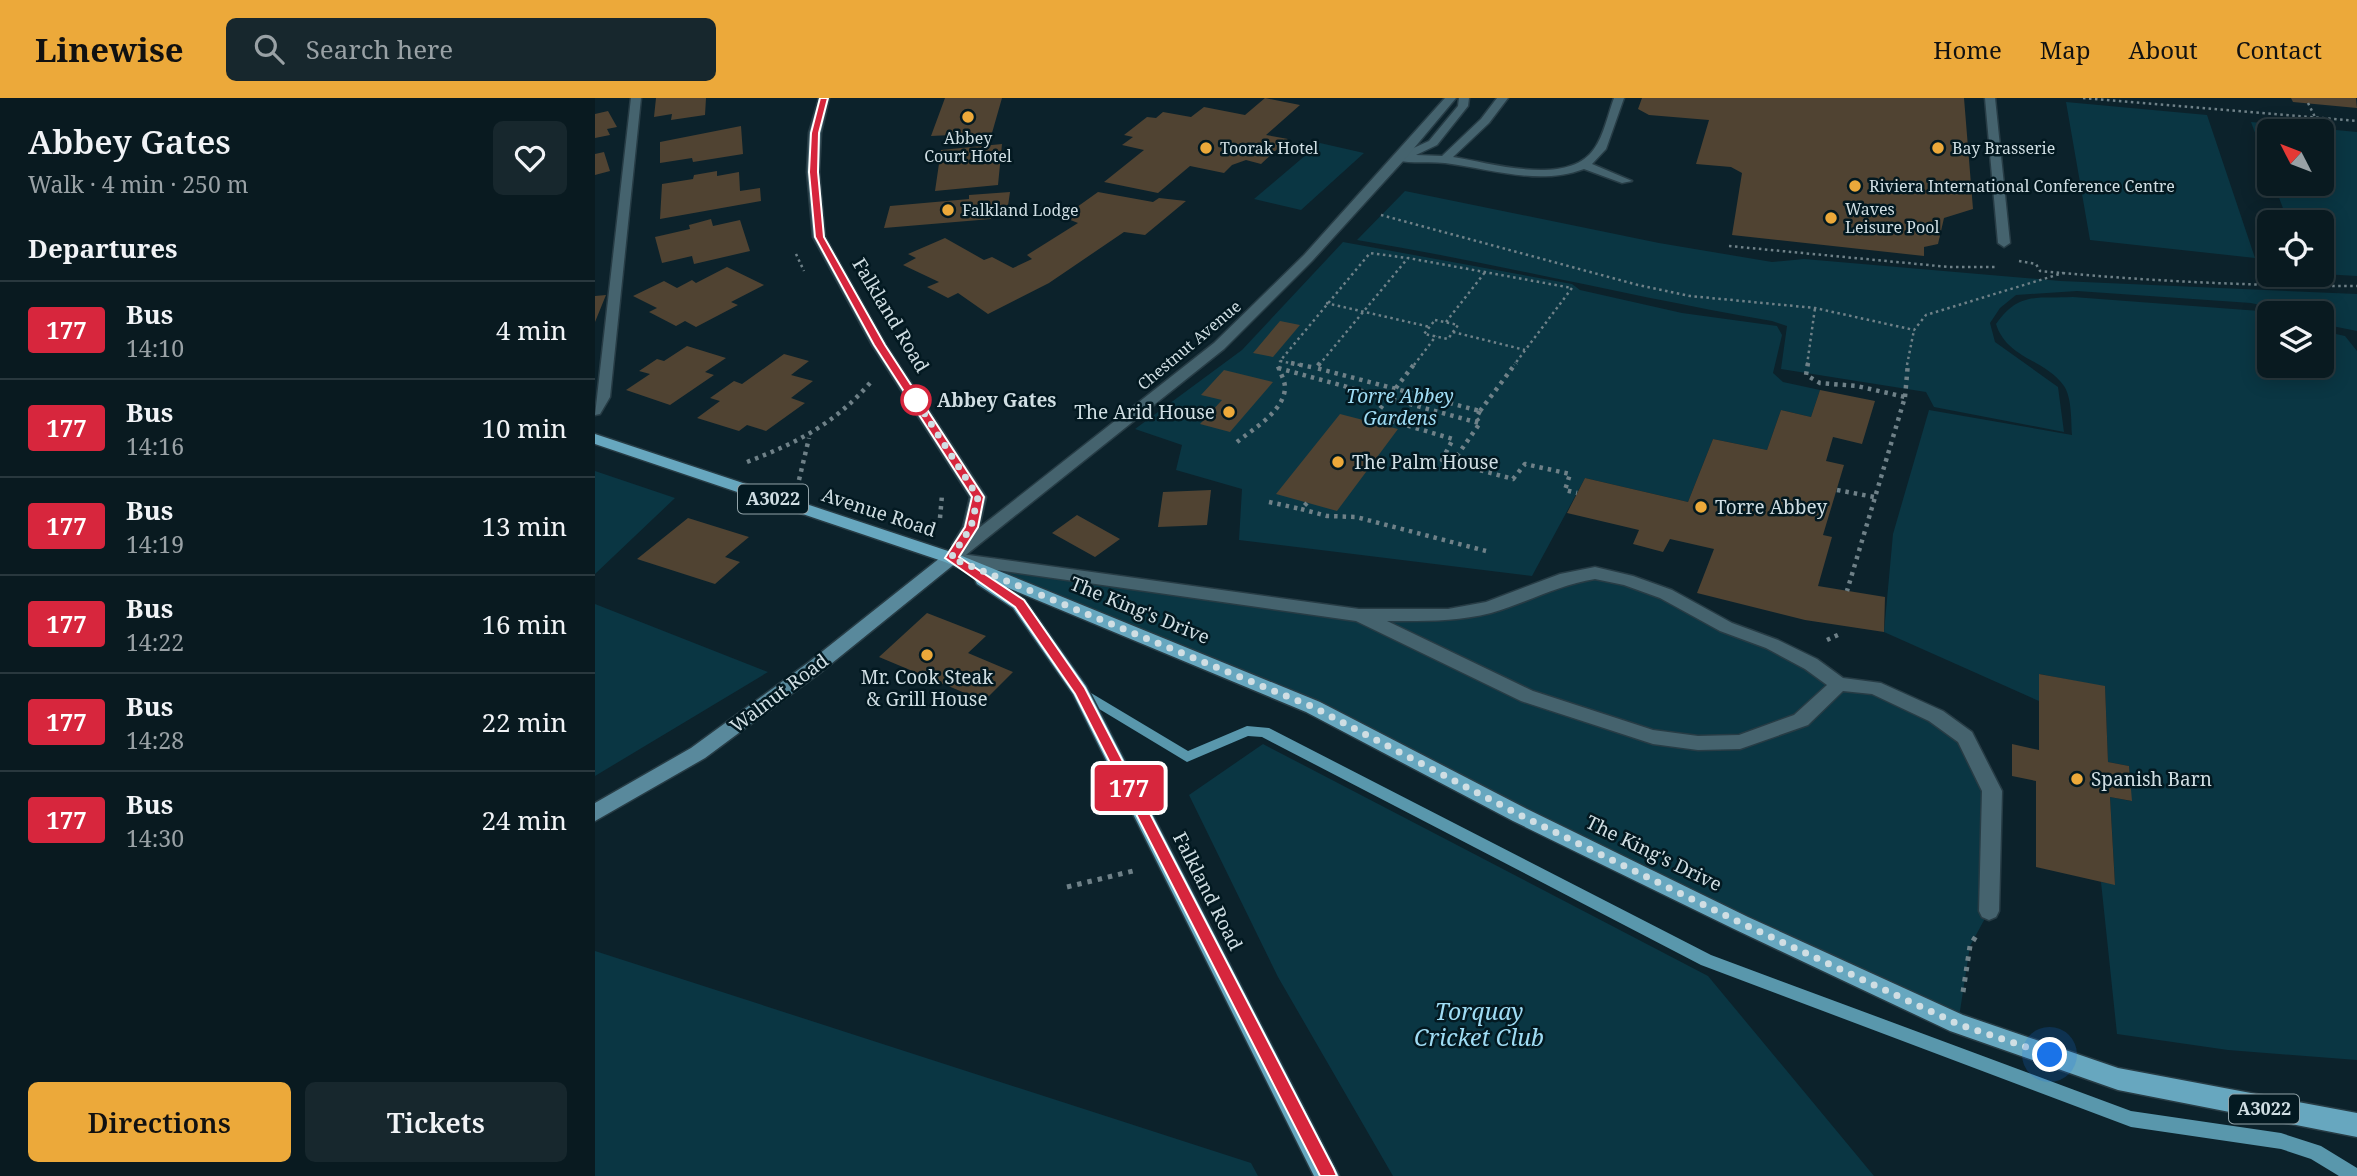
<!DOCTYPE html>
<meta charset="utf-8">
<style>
body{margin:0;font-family:"Noto Serif",serif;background:#17272d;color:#f1f3f6;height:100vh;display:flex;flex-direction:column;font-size:26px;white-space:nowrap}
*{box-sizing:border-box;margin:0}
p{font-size:23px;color:#99a1a5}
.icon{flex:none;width:38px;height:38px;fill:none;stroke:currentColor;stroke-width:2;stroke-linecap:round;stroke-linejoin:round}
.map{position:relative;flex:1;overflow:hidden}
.sheet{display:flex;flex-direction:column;background:#091a20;width:595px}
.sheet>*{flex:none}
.badge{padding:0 14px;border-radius:5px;font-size:24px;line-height:46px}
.needle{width:46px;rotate:312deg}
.fabs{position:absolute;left:1662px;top:21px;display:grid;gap:14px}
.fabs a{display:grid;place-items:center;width:77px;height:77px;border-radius:10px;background:#091a20;box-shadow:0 4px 18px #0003,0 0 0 2px #29383e;font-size:35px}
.you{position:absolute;width:35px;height:35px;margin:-18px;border:5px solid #fff;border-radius:50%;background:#1a73e8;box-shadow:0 0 0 10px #1a73e833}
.map>.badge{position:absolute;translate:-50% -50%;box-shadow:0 0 0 4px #fff}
h2{padding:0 28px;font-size:26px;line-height:63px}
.round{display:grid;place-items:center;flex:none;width:74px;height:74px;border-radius:10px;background:#17272d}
.head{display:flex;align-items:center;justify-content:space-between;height:119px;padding:0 28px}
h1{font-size:33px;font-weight:600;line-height:52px}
.action{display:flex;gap:14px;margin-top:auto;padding:14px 28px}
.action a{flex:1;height:80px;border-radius:10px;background:#eca93a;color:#111;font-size:28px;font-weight:600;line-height:80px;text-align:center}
.action a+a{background:#17272d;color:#f1f3f6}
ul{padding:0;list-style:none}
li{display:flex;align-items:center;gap:21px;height:98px;padding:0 28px;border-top:2px solid #29383e}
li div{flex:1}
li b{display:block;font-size:26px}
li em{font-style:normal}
li .badge{min-width:77px;font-weight:700;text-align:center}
header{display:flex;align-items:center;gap:42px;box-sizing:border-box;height:98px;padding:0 35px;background:#eca93a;color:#111}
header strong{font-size:33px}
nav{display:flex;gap:38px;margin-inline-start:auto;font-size:24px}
.search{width:490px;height:63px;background:#17272d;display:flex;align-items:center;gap:18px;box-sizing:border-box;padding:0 24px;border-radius:10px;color:#99a1a5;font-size:26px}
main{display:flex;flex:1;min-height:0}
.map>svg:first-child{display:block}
.green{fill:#0a3643}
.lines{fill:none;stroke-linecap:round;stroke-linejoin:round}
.stream{fill:#5997ac;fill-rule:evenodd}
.building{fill:#504332}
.lane-casing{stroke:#273c45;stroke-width:3}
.street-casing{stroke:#273c45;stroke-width:3}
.secondary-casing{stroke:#273c45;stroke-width:3}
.primary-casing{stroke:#273c45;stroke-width:3}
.path-far2{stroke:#6f8188;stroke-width:2.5;stroke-dasharray:2.5 3.5;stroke-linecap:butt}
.path-far1{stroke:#6f8188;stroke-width:4.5;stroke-dasharray:3.5 5;stroke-linecap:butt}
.path{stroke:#6f8188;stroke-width:5;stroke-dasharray:4.5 6;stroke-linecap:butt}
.lane{fill:#45636e;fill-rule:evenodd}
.street{fill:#45636e;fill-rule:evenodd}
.secondary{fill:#59899c;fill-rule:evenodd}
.primary{fill:#67a7bf;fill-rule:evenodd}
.line{fill:#d7263d;stroke:#fff;stroke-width:2}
.walk{stroke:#d0dee3;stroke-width:7;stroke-dasharray:0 12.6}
.poi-dot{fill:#eca93a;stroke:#031921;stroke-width:2.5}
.stop-dot{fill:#fff;stroke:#d7263d;stroke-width:3.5}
.labels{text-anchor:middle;stroke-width:5;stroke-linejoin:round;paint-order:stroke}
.far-poi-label{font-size:16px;fill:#d0dee3;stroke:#031921;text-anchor:start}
.far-street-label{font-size:16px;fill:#d0dee3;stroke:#031921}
.shield{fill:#031921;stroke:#92a3a9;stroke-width:2}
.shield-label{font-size:18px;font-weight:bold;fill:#d0dee3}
.street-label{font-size:19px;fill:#d0dee3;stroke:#031921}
.park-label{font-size:19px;font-style:italic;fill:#9fdcf4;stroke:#031921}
.stop-label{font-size:19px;font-weight:bold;fill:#d0dee3;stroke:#031921;text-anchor:start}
.poi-label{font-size:19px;fill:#d0dee3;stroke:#031921;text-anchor:start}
.near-park-label{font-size:23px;font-style:italic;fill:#9fdcf4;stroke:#031921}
</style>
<header>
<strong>Linewise</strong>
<div class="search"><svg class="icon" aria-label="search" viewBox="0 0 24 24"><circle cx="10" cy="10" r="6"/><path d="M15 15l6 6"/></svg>Search here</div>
<nav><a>Home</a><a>Map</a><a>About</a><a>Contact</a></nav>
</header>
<main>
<section class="sheet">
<div class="head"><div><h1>Abbey Gates</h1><p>Walk · 4 min · 250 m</p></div><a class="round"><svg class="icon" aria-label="heart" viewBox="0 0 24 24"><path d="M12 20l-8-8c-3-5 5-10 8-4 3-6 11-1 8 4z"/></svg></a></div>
<h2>Departures</h2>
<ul>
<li><span class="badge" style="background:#d7263d;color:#fff">177</span><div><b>Bus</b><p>14:10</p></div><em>4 min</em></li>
<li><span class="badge" style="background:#d7263d;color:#fff">177</span><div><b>Bus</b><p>14:16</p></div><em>10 min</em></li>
<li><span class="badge" style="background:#d7263d;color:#fff">177</span><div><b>Bus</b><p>14:19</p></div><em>13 min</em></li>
<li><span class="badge" style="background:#d7263d;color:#fff">177</span><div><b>Bus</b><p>14:22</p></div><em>16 min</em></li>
<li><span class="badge" style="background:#d7263d;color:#fff">177</span><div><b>Bus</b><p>14:28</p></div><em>22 min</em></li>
<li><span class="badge" style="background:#d7263d;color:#fff">177</span><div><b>Bus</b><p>14:30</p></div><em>24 min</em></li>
</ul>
<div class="action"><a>Directions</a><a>Tickets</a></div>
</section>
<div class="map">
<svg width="1762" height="1078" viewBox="0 0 1762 1078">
<rect width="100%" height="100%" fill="#0c222b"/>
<path class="green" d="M 1471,4 L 1612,17 L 1660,160 L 1495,142 Z
M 1656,24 L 1762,34 L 1762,178 L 1727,176 L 1727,124 L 1693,124 L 1679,86 L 1727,86 L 1727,33 L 1675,33 L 1675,75 Z
M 725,45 L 769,55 L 706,112 L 659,101 Z
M 810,93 L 1064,145 L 1177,164 L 1209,161 L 1466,183 L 1762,196 L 1762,233 L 1727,226 L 1727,215 L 1699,215 L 1656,205 L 1482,193 L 1421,197 L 1405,210 L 1395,225 L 1400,244 L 1463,289 L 1469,334 L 1339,309 L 1331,294 L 1186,271 L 1192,228 L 1177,223 C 1038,199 901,165 762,142 Z
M 748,144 L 977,186 L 985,192 L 1087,215 L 1182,228 L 1187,237 L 1178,275 L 1188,284 L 1225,292 L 1216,319 L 1186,312 L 1172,352 L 1118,341 L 1093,404 L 990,380 L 937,478 L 644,442 L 647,391 L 581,372 L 587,347 L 540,331 L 647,252 Z
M 1478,199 L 1678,214 L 1681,215 L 1675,215 L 1675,268 L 1727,268 L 1727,233 L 1750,238 L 1762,253 L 1762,962 L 1633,952 L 1522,936 L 1506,784 L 1520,786 L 1515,699 L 1536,703 L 1534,668 L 1513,664 L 1510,589 L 1445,576 L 1444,603 L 1289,534 L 1298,436 L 1334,312 L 1477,337 C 1476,323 1477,300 1469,288 C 1450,261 1412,261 1401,226 C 1424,193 1442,201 1478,199 Z
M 0,373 L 80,400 L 0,476 Z
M 356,460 L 727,513 L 854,517 L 1000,475 L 1071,496 L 1244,586 L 1280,590 L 1370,639 L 1397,693 L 1394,813 L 1375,848 L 1363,926 L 718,609 Z
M 0,506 L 173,574 L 0,678 Z
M 668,646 L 1113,878 L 1279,1078 L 798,1078 L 683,879 L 594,697 Z
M 0,853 L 656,1065 L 663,1078 L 0,1078 Z"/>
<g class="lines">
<path class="stream" d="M 486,589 L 593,653 L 652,628 L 674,630 L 1116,857 L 1536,1013 L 1686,1035 L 1726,1048 L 1762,1070 L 1762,1078 L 1744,1078 L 1716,1061 L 1686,1051 L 1536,1029 L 1106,867 L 667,639 L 653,638 L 592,664 L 481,597 L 480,594 L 481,591 Z"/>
</g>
<path class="building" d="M 61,0 L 111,0 L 110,17 L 76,22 L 77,16 L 59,19 Z
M 350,0 L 407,0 L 397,35 L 336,38 Z
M 670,0 L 705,7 L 671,37 L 693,41 L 666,66 L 651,62 L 637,67 L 629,75 L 595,68 L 563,95 L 509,84 L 549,52 L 527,47 L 538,39 L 529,37 L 552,19 L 561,20 L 568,14 L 596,19 L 609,9 L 650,17 Z
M 1047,0 L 1369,0 L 1378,111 L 1349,120 L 1343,146 L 1329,149 L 1329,158 L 1137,137 L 1147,75 L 1136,69 L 1101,66 L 1114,22 L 1054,17 L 1043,11 Z
M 1696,0 L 1761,0 L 1762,10 L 1698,4 Z
M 13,13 L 22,29 L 12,31 L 15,37 L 0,40 L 0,16 Z
M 146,28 L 148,56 L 98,64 L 97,60 L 65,65 L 65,44 Z
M 407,46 L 403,87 L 340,93 L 346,52 Z
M 9,54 L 15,73 L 0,77 L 0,56 Z
M 122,73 L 122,78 L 144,74 L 145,93 L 165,90 L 166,103 L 65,121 L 67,86 L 98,81 L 99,77 Z
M 415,94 L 412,115 L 396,117 L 396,121 L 289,130 L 295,108 L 374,101 L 374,97 Z
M 503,94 L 558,104 L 564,100 L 591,103 L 550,137 L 529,134 L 454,185 L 393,216 L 363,195 L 353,200 L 332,189 L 344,184 L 308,167 L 321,160 L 313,156 L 350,140 L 389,162 L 397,159 L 418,170 L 437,161 L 432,157 L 483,125 L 468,119 Z
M 116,121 L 118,128 L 145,122 L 155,153 L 99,166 L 97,158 L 67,165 L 60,139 L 95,131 L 94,127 Z
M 132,169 L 169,187 L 136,204 L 143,207 L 101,229 L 90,223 L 81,228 L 54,214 L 62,210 L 38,198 L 69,183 L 82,190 L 97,182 L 101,185 Z
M 11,197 L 0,224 L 0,198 Z
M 685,223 L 705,227 L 678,259 L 658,255 Z
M 92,248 L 131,260 L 110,274 L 119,277 L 75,307 L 31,292 L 55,276 L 44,273 L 62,261 L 69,263 Z
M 189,256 L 214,263 L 196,277 L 218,283 L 196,300 L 210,305 L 171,333 L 152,327 L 144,333 L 102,320 L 125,303 L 115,300 L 139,283 L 147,286 Z
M 629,272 L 678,284 L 635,334 L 605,326 L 627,302 L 606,297 Z
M 1225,292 L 1280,303 L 1267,346 L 1238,339 L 1231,363 L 1249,367 L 1228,437 L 1237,439 L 1223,488 L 1290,499 L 1289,534 L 1210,522 L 1102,495 L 1119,451 L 1075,441 L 1068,454 L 1038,446 L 1044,432 L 972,415 L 990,380 L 1093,404 L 1118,341 L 1172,352 L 1186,312 L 1216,319 Z
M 745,316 L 803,331 L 742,413 L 681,396 Z
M 616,392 L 612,427 L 563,429 L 568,394 Z
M 482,417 L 525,441 L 500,459 L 457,435 Z
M 93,420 L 154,439 L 130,459 L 145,464 L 120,486 L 42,461 Z
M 332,515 L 391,538 L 373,555 L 418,574 L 389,603 L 284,559 Z
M 1444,576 L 1510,588 L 1513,664 L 1534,668 L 1537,703 L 1515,699 L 1520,787 L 1441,769 L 1441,683 L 1417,678 L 1417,646 L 1444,652 Z"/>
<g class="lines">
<g class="lane-casing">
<path id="lane" d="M 864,0 L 874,0 L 873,8 L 842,47 L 821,57 L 847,58 L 886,21 L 902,0 L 913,0 L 894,25 L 858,59 C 896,65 973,89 999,51 C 1009,37 1013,16 1019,0 L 1029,0 L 1011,51 L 997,66 L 1037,83 L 1027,85 L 989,71 C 943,88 897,71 850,65 C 834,63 817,66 801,62 L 801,58 L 834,43 L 863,8 Z
M 1390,0 L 1400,0 L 1415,145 L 1409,149 L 1403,145 Z
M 359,455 L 764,511 L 853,511 L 891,504 L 965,476 L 1000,469 L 1038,478 L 1077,492 L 1137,525 L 1183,542 L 1222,561 L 1248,580 L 1286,585 L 1348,613 L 1377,634 L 1407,693 L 1404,813 L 1401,819 L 1394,822 L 1387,819 L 1384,813 L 1387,693 L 1363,644 L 1334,623 L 1277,596 L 1248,593 L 1213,627 L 1145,651 L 1103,652 L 1058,646 L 926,603 L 761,523 L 353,465 L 351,461 ZM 1000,481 L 1029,487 L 1065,500 L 1125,533 L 1171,550 L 1210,571 L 1232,587 L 1199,617 L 1144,637 L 1103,638 L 1058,632 L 938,593 L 792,523 C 827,523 861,524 896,515 C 931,505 963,487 1000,481 Z"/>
</g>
<g class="street-casing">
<path id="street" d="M 36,0 L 46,0 L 15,299 L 5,316 L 0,317 Z
M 224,0 L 234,0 L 226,35 L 224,74 L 230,139 L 291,247 L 391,399 L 384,430 L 619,245 L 709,157 L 850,0 L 861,0 L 809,62 L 717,163 L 629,251 L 362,464 L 356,466 L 348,460 L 358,450 L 357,447 L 368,429 L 375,399 L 277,247 L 218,139 L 212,74 L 214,35 Z"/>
</g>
<g class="secondary-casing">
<path id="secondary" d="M 356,454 L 362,456 L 364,460 L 362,464 L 226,574 L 110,660 L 0,723 L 0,705 L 96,650 L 214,564 L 350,456 Z"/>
</g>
<g class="primary-casing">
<path id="primary" d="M 0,336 L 362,456 L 725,604 L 932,711 L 1153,819 L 1368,917 L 1523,970 L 1762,1015 L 1762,1039 L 1523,992 L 1355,933 L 1139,831 L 918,723 L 711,614 L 411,489 L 430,502 L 491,588 L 744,1078 L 719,1078 L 478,596 L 418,510 L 382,486 L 380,482 L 383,478 L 350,464 L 0,346 Z"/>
</g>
<path class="path-far2" d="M 1488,0 L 1762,23
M 1713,5 L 1720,19
M 786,117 L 1043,187 L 1095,198 L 1220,210 L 1319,232 L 1331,217 L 1468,175
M 1134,148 L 1354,169 L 1402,169
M 201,156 L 209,173
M 1424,163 L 1441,166 L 1445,173 C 1551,183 1656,188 1762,188
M 731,205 L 835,229
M 840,222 L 863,227 L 853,241 L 829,236 Z
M 851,224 L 891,173
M 858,234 L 930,252
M 705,267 L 685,263 L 775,155 L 812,160
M 724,267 L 813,160 L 977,190 L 919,267
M 819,267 L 841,238
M 1212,267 L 1220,210
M 1312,267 L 1319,232"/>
<path class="path-far1" d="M 696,265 L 721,270
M 725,265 L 721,270 L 885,313
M 1213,265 L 1211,277 L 1225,285 L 1262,288 L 1310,299 L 1252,493
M 683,270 L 884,325
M 1310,299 L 1313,265
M 885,313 L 921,265
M 780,318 L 858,341 L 847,362 L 918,381 L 930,366 L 975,376 L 970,392 L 982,395
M 775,324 L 820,265
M 642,344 C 658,331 689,313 690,290 C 690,282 685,275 683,268
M 152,364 C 203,344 238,327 275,285
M 857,365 L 885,325 L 881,320 L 885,313
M 204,382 L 214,340
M 1242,392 L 1279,399
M 674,404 L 706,411
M 712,405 L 706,411 L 732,418 L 761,419 L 891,453
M 345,420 L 347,397
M 1232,542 L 1247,535"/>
<path class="path" d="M 472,789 L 542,772
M 1368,894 L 1375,848 L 1381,838"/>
<use href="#lane" class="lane"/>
<use href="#street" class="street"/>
<use href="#secondary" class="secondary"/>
<use href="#primary" class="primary"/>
</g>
<path class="line" d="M 225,0 L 233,0 L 224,35 L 223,74 L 229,139 L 290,247 L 389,399 L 383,429 L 364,459 L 429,502 L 490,590 L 739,1071 L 742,1078 L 725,1078 L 480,596 L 420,509 L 350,460 L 370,429 L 377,399 L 279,247 L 220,139 L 214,74 L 216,35 Z"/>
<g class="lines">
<path class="walk" d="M 321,302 L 315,293 L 383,399 L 376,429 L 356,460 L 718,609 L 925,717 L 1146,825 L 1363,926 L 1455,957"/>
</g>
<g class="poi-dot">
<circle cx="373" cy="19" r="7"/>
<circle cx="611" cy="50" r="7"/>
<circle cx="1343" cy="50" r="7"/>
<circle cx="1260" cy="88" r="7"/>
<circle cx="353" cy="112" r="7"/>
<circle cx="1236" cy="120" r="7"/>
<circle cx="634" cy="314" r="7"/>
<circle cx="743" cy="364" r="7"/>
<circle cx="1106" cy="409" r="7"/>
<circle cx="332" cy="557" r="7"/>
<circle cx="1482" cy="681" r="7"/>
</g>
<circle class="stop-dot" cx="321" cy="302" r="14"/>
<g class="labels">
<g class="far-poi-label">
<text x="373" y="46" text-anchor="middle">Abbey<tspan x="373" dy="18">Court Hotel</tspan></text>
<text x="625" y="56">Toorak Hotel</text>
<text x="1357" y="56">Bay Brasserie</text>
<text x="1274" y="94">Riviera International Conference Centre</text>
<text x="1250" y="117">Waves<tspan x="1250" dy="18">Leisure Pool</tspan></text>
<text x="367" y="118">Falkland Lodge</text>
</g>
<g class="far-street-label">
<text transform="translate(594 247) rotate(-40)" y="6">Chestnut Avenue</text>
</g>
<g class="shield">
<rect x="143" y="386.5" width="70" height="29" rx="5"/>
<rect x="1634" y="996.5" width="70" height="29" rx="5"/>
</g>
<g class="shield-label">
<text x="178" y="407">A3022</text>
<text x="1669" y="1017">A3022</text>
</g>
<g class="street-label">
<text transform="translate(296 217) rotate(59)" y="7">Falkland Road</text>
<text transform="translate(284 414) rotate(18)" y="7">Avenue Road</text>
<text transform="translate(545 512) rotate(22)" y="7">The King's Drive</text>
<text transform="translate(184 595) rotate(-37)" y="7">Walnut Road</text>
<text transform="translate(1059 755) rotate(26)" y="7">The King's Drive</text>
<text transform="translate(613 793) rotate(63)" y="7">Falkland Road</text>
</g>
<g class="park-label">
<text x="805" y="305">Torre Abbey<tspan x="805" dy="22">Gardens</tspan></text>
</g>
<g class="stop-label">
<text x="342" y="309">Abbey Gates</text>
</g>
<g class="poi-label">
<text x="620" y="321" text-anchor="end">The Arid House</text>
<text x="757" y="371">The Palm House</text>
<text x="1120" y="416">Torre Abbey</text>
<text x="332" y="586" text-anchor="middle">Mr. Cook Steak<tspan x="332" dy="22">&amp; Grill House</tspan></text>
<text x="1496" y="688">Spanish Barn</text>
</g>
<g class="near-park-label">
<text x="884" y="922">Torquay<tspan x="884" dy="26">Cricket Club</tspan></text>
</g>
</g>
</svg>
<div class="fabs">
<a><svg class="needle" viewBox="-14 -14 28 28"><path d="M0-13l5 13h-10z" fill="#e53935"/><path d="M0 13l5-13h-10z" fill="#99a1a5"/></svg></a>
<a><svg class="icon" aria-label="locate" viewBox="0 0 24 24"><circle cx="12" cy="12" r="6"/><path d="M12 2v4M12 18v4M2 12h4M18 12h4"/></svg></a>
<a><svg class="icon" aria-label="layers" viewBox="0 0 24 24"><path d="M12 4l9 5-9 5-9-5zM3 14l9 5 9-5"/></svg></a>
</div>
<div class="you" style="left:1455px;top:957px"></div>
<b class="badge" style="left:534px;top:690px;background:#d7263d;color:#fff">177</b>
</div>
</main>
